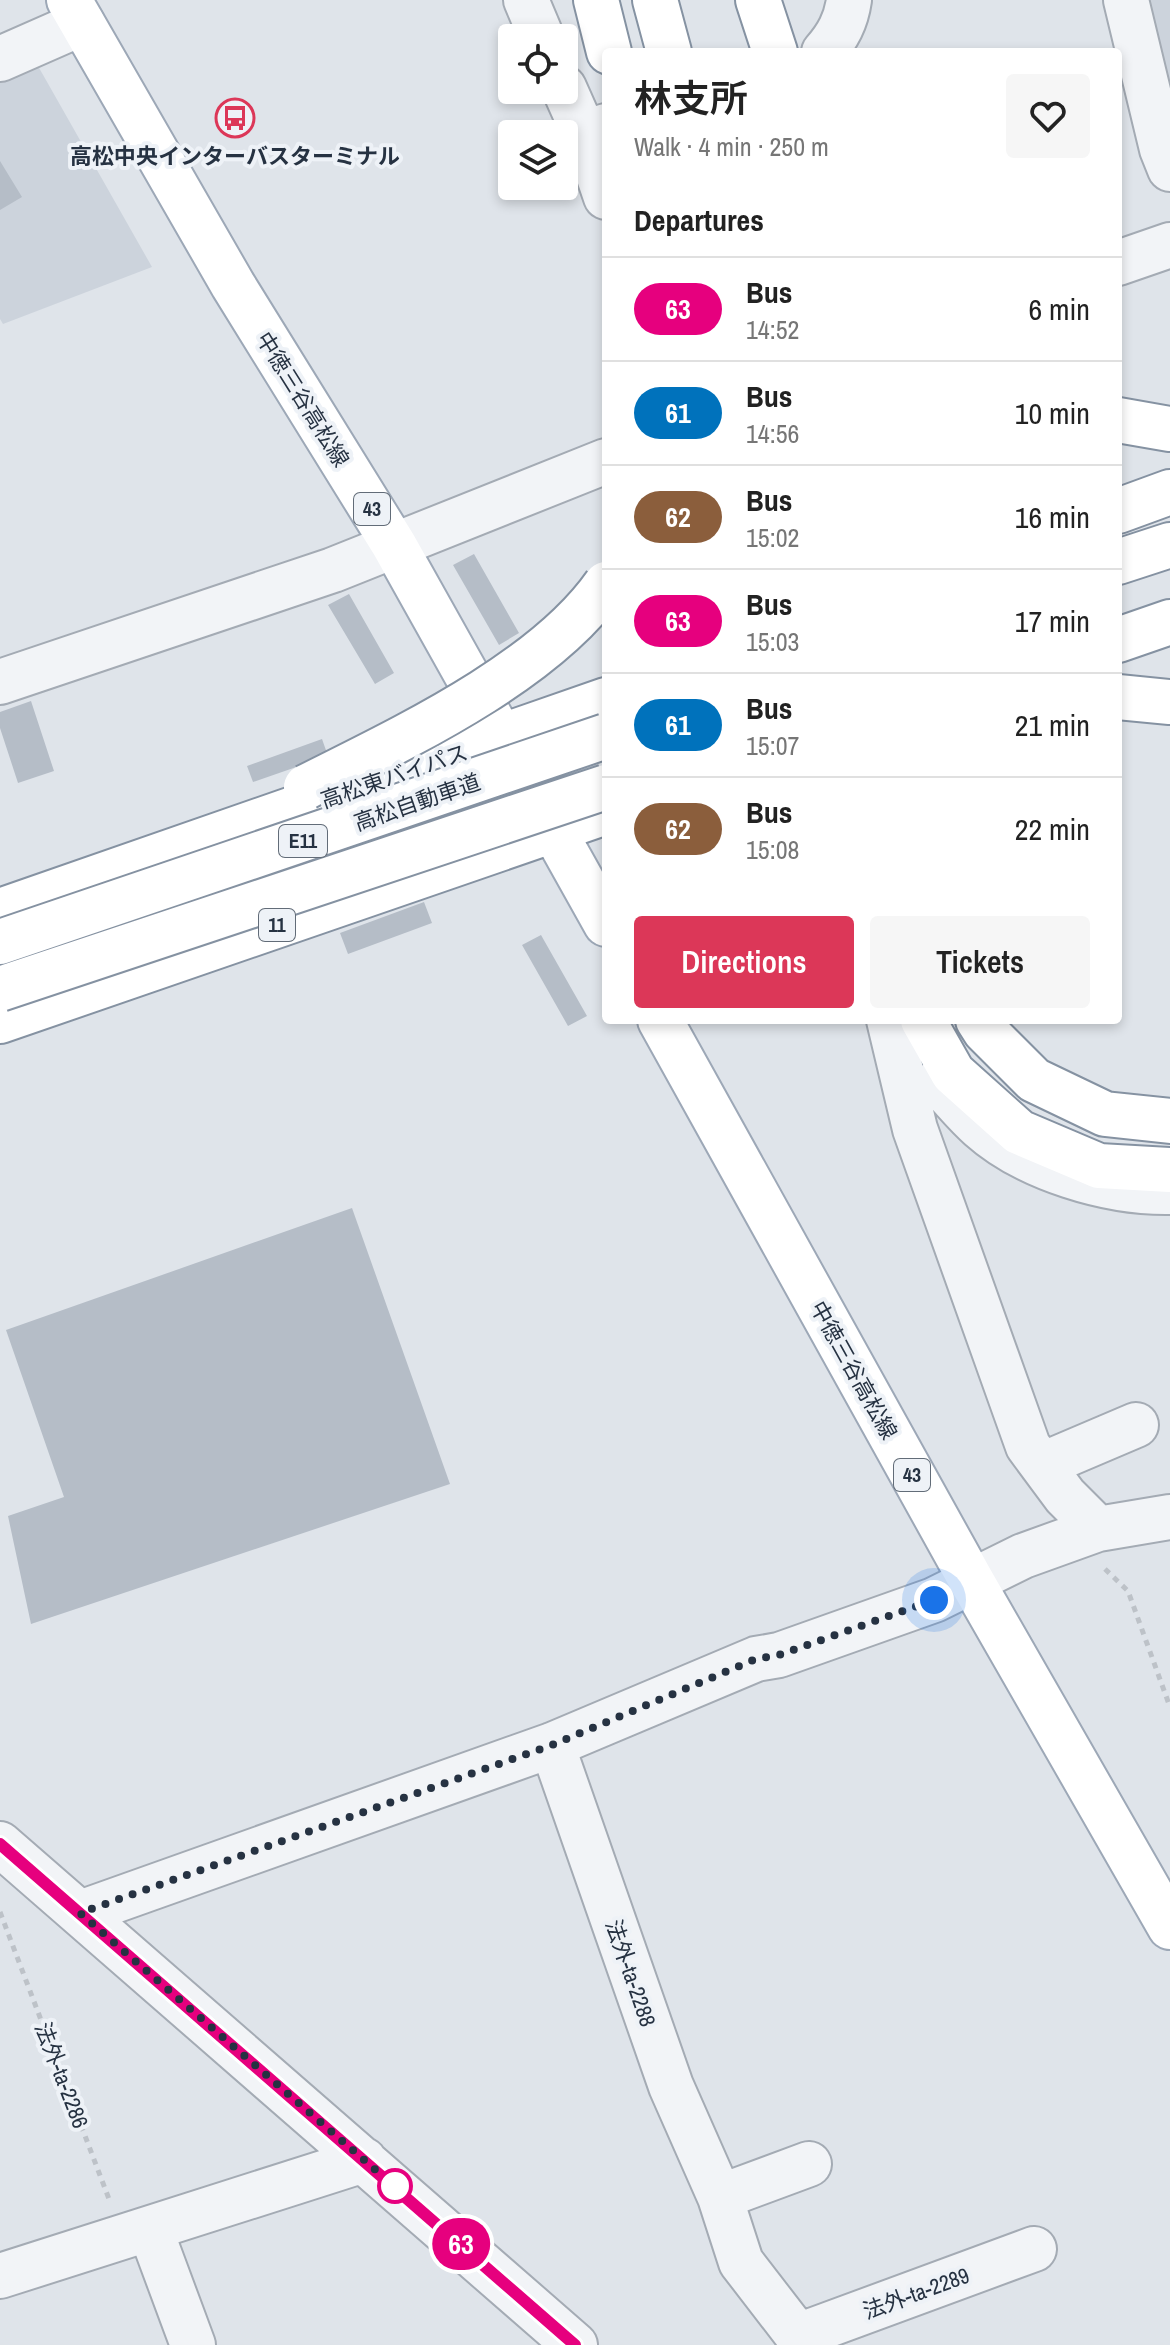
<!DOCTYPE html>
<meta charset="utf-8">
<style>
body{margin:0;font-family:"Archivo Narrow","Noto Sans JP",sans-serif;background:#f6f6f6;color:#222;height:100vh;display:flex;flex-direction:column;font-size:30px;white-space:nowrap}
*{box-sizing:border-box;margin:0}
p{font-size:26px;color:#767676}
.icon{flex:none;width:44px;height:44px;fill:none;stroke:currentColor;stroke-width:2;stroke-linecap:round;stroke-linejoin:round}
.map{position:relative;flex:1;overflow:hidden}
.sheet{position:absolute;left:602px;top:48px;width:520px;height:976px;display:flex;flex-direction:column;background:#fff;border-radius:8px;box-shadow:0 4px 12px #0003}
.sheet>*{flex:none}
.badge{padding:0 16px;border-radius:26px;font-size:28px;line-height:52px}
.fabs{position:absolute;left:498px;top:24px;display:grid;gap:16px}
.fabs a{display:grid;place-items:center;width:80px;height:80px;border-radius:8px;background:#fff;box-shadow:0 4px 12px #0003;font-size:40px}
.you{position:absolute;width:40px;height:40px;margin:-20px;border:6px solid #fff;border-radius:50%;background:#1a73e8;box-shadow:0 0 0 12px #1a73e833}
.map>.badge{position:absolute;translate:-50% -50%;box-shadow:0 0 0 4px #fff}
h2{padding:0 32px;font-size:30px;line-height:72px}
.round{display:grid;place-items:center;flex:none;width:84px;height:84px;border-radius:8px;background:#f6f6f6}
.overview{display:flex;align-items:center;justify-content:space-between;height:136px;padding:0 32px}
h1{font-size:38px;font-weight:600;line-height:60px}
.cta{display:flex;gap:16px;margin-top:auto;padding:16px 32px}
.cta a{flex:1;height:92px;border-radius:8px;background:#dc3758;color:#fff;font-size:32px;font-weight:600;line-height:92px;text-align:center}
.cta a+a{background:#f6f6f6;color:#222}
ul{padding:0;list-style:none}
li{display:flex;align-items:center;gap:24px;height:104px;padding:0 32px;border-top:2px solid #e0e0e0}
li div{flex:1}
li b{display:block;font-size:30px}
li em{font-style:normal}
li .badge{min-width:88px;font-weight:700;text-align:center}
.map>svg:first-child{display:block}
.built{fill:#ccd3dc}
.building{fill:#b5bdc7}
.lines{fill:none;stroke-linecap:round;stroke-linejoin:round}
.minor-casing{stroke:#a4abb4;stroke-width:48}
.major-casing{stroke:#9da8b7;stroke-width:48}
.highway-casing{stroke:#8592a2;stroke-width:48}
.path{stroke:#bdc2c8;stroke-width:5;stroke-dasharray:6 6;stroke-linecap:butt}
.minor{stroke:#f2f4f7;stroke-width:44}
.major{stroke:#fff;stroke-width:44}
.highway{stroke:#fff;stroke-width:44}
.highway-bridge-casing{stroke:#8592a2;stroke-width:48;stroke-linecap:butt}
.highway-bridge{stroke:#fff;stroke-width:44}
.line-casing{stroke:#fff;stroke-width:18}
.line{stroke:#e6007e;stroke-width:12}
.walk{stroke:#263242;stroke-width:8;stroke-dasharray:0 14.4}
.stop-dot{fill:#fff;stroke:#e6007e;stroke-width:4}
.labels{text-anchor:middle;stroke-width:8;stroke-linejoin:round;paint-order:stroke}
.shield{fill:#eef2f7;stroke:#626c78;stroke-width:2}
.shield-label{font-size:20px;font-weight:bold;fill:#263242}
.poi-label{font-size:22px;font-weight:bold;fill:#263242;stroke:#eef2f7}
.street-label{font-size:22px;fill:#263242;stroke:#eef2f7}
</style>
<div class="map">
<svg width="1170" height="2345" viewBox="0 0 1170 2345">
<rect width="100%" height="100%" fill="#dfe4ea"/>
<path class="built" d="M 1131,0 L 1170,0 L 1170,150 Z
M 38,66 L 152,267 L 3,324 L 0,319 L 0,80 Z"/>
<path class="building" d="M 0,161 L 22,197 L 0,210 Z
M 474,554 L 519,633 L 499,645 L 453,565 Z
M 349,594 L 394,673 L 375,684 L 328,605 Z
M 31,701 L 54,771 L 18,783 L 0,728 L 0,712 Z
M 322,739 L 328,756 L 253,782 L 247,766 Z
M 424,902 L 432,923 L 348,954 L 340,933 Z
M 541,935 L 587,1016 L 568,1026 L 522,945 Z
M 352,1208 L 450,1484 L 31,1624 L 8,1516 L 64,1497 L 6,1330 Z"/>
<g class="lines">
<g class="minor-casing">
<path id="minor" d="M 526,0 L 542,38
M 1126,0 L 1162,149 L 1170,169
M 824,52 C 838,36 846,21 849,0
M 0,59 L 82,23
M 564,88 L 584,133
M 606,126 L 584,133 L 606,197
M 1118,263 L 1170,245
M 0,682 L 333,570 L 606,461
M 889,1020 L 915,1129 L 1028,1446 L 1065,1496 L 1098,1529
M 937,1082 C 952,1097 965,1114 980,1127 C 1027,1169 1108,1193 1170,1192
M 1042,1465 L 1136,1425
M 552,1745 L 671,2086 L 720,2197 L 741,2262 L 798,2336 L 801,2345
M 0,1844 L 575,2345
M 80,1913 L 552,1745 L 756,1659 L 779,1655 L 934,1600 L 1023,1556 L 1098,1529 L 1170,1517
M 720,2197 L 809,2164
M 150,2229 L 193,2345
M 0,2276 L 364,2160
M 798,2336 L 1034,2249"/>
</g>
<g class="major-casing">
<path id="major" d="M 69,0 L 233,285 L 394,545 L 606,924
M 660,1020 L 971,1580 L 1170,1927"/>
</g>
<g class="highway-casing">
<path id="highway" d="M 596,0 L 609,52
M 655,0 L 669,52
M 758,0 L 775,52
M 1118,420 L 1170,429
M 1118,511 L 1170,492
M 1118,562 L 1170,545
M 1118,640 L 1170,622
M 1118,697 L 1170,702
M 0,911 L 606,700
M 923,1020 L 953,1073 L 1019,1132 L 1099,1166 L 1170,1170
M 978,1020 L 985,1031 L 1034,1080 L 1105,1114 L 1170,1121
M 0,1021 L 606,812"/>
</g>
<path class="path" d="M 1105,1569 L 1128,1591 L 1170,1707
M 0,1912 L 109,2199"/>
<use href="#minor" class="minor"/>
<use href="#major" class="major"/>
<use href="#highway" class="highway"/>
<g class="highway-bridge-casing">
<path id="highway-bridge" d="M 306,787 C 401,739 544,673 606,584
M 0,942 L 606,736
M 0,989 L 606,787"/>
</g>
<use href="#highway-bridge" class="highway-bridge"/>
</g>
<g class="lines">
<g class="line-casing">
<path id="line" d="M 0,1844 L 575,2345"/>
</g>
<use href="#line" class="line"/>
<path class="walk" d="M 395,2186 L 401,2192 L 80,1913 L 552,1745 L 756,1659 L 779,1655 L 934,1600"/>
</g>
<defs>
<g id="bus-ring" transform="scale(2)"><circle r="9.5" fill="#eef2f7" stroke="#dc3758" stroke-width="1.5"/><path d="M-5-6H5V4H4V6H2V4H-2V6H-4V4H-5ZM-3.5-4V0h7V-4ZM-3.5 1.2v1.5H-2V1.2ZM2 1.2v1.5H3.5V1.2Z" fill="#dc3758"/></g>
</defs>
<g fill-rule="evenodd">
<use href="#bus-ring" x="235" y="118"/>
</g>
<circle class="stop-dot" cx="395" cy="2186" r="16"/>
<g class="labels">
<g class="shield">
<rect x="354" y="493" width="36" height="32" rx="6"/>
<rect x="279" y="825" width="48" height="32" rx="6"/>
<rect x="259" y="909" width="36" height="32" rx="6"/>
<rect x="894" y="1459" width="36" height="32" rx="6"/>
</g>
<g class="shield-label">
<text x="372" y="516">43</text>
<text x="303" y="848">E11</text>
<text x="277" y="932">11</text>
<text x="912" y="1482">43</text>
</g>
<g class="poi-label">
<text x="235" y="164">高松中央インターバスターミナル</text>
</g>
<g class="street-label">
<text transform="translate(303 399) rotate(58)" y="8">中徳三谷高松線</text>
<text transform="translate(394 776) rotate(-19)" y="8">高松東バイパス</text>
<text transform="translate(417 802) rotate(-19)" y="8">高松自動車道</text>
<text transform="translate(854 1370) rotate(61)" y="8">中徳三谷高松線</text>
<text transform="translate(631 1973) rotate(71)" y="8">法外-ta-2288</text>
<text transform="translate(62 2075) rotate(69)" y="8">法外-ta-2286</text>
<text transform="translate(916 2293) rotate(-20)" y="8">法外-ta-2289</text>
</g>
</g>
</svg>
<div class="fabs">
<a><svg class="icon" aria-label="locate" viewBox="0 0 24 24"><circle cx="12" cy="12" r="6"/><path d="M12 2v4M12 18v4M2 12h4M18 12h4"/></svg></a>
<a><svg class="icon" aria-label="layers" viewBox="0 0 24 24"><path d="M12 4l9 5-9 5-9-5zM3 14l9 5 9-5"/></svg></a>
</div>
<div class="you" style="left:934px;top:1600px"></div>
<b class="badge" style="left:461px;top:2244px;background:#e6007e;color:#fff">63</b>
<section class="sheet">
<div class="overview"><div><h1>林支所</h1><p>Walk · 4 min · 250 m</p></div><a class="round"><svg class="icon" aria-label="heart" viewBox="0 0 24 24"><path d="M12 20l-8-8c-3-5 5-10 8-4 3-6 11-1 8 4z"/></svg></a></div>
<h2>Departures</h2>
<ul>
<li><span class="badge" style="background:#e6007e;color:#fff">63</span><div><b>Bus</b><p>14:52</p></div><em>6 min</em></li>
<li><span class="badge" style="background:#0072bc;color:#fff">61</span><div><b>Bus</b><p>14:56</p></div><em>10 min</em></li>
<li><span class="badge" style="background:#8b5e3c;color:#fff">62</span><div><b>Bus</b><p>15:02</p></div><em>16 min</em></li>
<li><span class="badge" style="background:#e6007e;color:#fff">63</span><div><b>Bus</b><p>15:03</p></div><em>17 min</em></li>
<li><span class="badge" style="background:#0072bc;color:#fff">61</span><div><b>Bus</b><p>15:07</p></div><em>21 min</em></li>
<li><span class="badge" style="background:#8b5e3c;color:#fff">62</span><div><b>Bus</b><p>15:08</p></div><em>22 min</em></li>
</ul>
<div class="cta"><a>Directions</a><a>Tickets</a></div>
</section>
</div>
